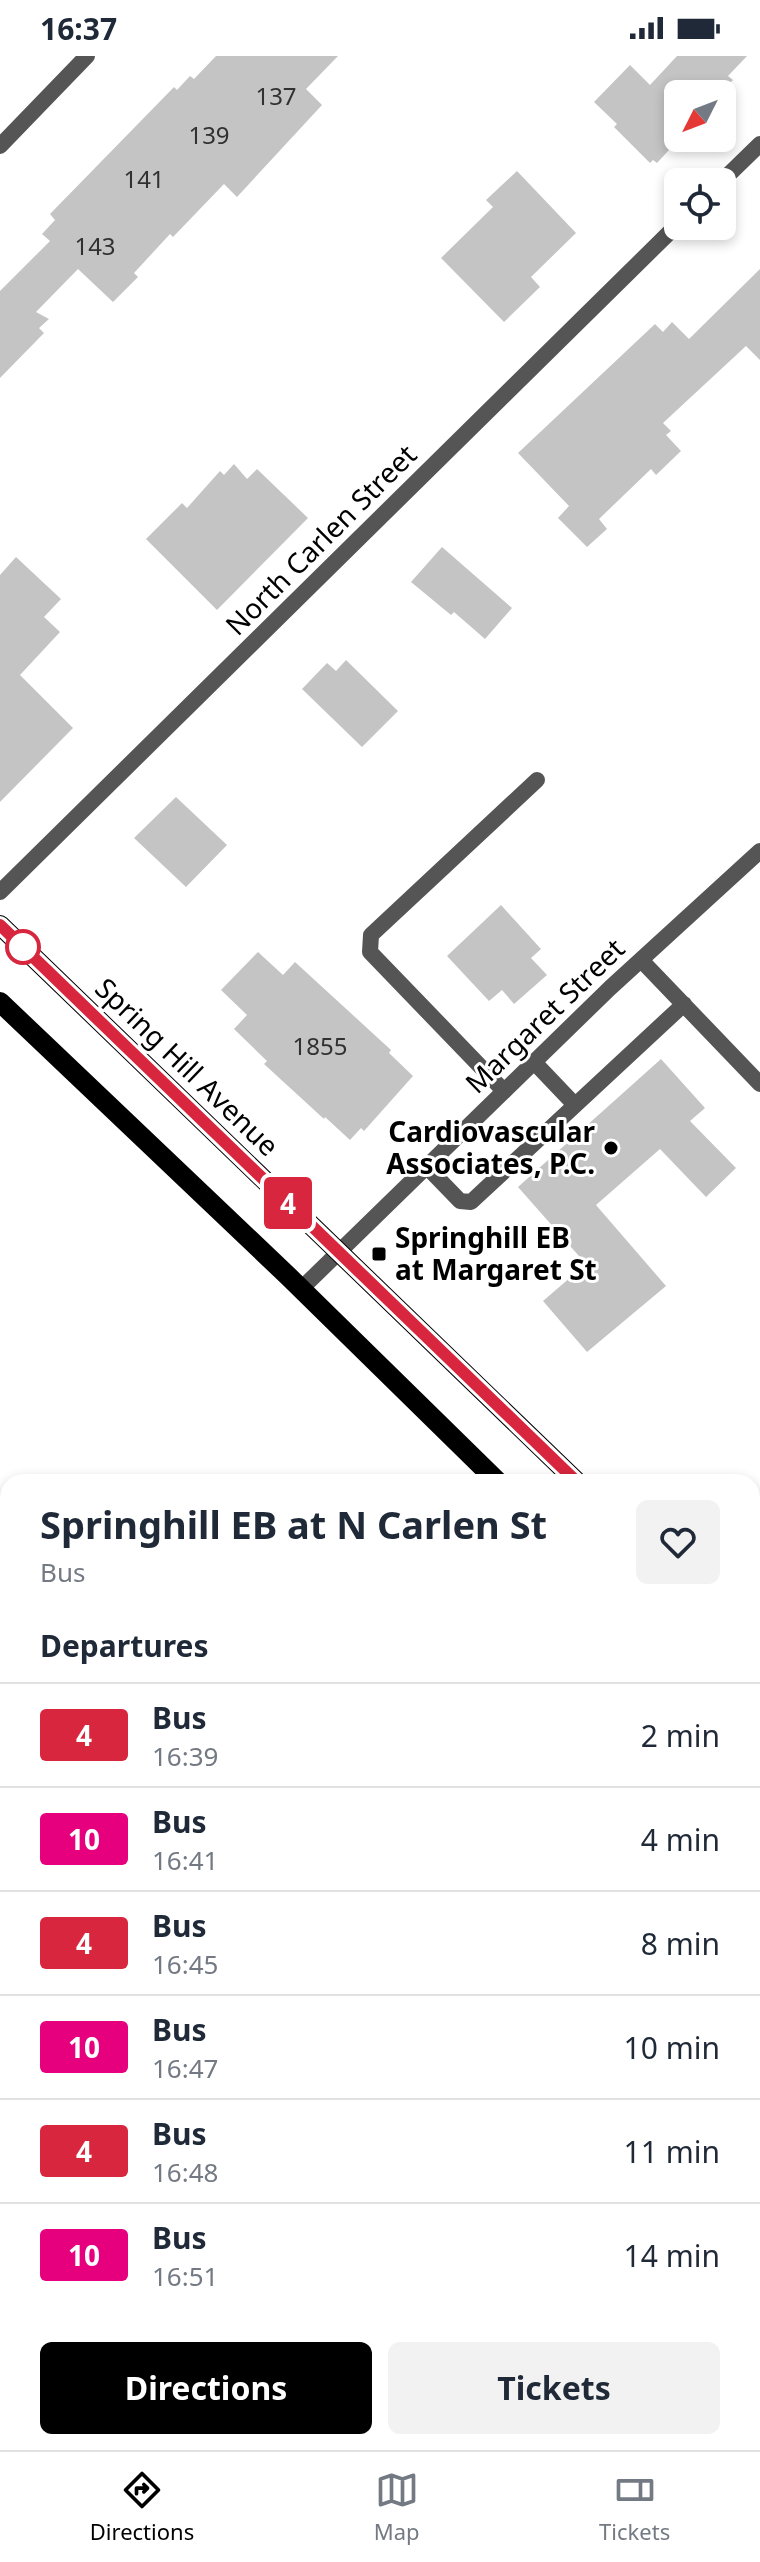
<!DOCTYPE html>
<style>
body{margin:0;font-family:"Noto Sans",sans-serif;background:#f2f2f3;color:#1f2937;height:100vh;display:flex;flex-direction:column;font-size:30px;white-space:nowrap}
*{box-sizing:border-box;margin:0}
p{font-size:26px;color:#747a83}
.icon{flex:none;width:44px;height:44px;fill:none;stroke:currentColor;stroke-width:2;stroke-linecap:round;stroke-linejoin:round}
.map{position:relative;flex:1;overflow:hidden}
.sheet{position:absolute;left:0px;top:1418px;width:760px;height:976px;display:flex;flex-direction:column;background:#fff;border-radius:24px 24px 0 0;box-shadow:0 4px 12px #0003}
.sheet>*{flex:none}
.badge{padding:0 16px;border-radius:6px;font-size:28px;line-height:52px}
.needle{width:52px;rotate:228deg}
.controls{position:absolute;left:664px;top:24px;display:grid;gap:16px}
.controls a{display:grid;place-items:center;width:72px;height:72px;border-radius:12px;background:#fff;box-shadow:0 4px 12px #0003;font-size:40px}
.map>.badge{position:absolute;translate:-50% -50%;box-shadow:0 0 0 4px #fff}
h2{padding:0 40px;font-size:30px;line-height:72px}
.round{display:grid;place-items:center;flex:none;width:84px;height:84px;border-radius:12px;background:#f2f2f3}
.head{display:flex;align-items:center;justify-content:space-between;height:136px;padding:0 40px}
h1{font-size:38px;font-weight:700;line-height:60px}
.button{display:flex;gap:16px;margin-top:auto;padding:16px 40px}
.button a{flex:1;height:92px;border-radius:12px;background:#000;color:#fff;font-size:32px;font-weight:700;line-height:92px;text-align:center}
.button a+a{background:#f2f2f3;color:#1f2937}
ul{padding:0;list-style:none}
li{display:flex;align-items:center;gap:24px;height:104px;padding:0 40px;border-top:2px solid #e0e1e3}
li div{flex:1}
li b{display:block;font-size:30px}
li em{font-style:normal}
li .badge{min-width:88px;font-weight:700;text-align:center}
.status{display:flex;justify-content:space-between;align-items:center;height:56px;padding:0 40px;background:#fff;direction:ltr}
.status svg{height:22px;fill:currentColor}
.dock{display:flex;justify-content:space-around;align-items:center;height:112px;border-top:2px solid #e0e1e3;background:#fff;font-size:22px;color:#747a83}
.dock a{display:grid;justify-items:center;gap:4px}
.dock .on{color:#000}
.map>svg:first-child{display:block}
.green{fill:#dcdcdc}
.building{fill:#c4c4c4}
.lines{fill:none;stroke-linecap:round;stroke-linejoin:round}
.service{stroke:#555;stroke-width:16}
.minor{stroke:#555;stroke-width:16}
.primary{stroke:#000;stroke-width:20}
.line-casing{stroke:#fff;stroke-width:18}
.line{stroke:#d7263d;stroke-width:12}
.stop-dot{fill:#fff;stroke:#d7263d;stroke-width:4}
.poi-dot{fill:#000;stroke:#fff;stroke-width:3}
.labels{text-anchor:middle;stroke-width:6;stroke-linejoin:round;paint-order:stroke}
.number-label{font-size:24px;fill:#313131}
.street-label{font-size:28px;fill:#000;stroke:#fff}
.poi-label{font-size:28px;font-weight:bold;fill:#000;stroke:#fff;text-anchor:end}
</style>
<div class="status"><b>16:37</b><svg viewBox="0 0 49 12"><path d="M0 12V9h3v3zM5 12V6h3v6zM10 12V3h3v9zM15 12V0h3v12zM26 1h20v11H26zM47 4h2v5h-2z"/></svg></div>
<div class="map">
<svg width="760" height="2394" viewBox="0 0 760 2394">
<rect width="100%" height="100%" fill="#fff"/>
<path class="green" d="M 0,1762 L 8,1774 L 8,2386 L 283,2386 L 274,2394 L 0,2394 Z"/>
<path class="building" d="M 216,0 L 338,0 L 306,33 L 322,49 L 237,141 L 224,128 L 173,181 L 170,178 L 134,217 L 138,221 L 113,246 L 78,213 L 36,256 L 49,263 L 39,272 L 44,277 L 0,322 L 0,235 L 50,185 L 42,178 L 55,164 L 50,158 L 174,31 L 177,34 L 190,20 L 194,23 Z
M 677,0 L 747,0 L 728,20 L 733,24 L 720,38 L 678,38 L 678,82 L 680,82 L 657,107 L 653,104 L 650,107 L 614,71 L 617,68 L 594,46 L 630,9 L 650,29 Z
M 517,115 L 576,177 L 531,221 L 540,231 L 504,266 L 441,202 L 493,151 L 486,144 Z
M 760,213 L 760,304 L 746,290 L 663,367 L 671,375 L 666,379 L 681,395 L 656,419 L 651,413 L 599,463 L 607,473 L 587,491 L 558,462 L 569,450 L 518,397 L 655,268 L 663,276 L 672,266 L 689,283 Z
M 234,408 L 247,423 L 257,413 L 308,462 L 217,554 L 146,483 L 182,447 L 187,452 L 220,415 L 224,419 Z
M 442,491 L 512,552 L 485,583 L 454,556 L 451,559 L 411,526 Z
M 16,501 L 61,543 L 44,561 L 60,576 L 20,619 L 73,672 L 0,746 L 0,519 Z
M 346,604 L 398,655 L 362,691 L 302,633 L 327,607 L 336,615 Z
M 176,741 L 227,789 L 186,831 L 134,782 Z
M 501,849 L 541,893 L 531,902 L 547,919 L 514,948 L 502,934 L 489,945 L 447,900 Z
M 258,896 L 283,919 L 295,906 L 391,994 L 389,997 L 413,1020 L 364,1075 L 361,1072 L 350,1084 L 325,1061 L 324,1063 L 264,1008 L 267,1005 L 234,973 L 247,959 L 221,934 Z
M 661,1003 L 705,1052 L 690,1065 L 736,1112 L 706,1141 L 660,1093 L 596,1149 L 666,1230 L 587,1296 L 543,1245 L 586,1208 L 518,1131 Z"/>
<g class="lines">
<path class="service" d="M 641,904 L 760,1028
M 534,1006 L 575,1049
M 504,1035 L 370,896 L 371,879 L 537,724
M 427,1111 L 460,1145 L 471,1146 L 684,948"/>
<path class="minor" d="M 0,90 L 87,0
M 721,126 L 760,88
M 0,836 L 678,168
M 301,1233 L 610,932 L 760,795"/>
<path class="primary" d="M 0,869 L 577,1426
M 0,946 L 288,1220 L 498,1426
M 752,1595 L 760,1603
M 752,1674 L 760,1682"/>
</g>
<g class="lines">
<g class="line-casing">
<path id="line" d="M 0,869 L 577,1426"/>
</g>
<use href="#line" class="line"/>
</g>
<circle class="stop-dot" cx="23" cy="891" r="16"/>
<g class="poi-dot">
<circle cx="611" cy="1092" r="8"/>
<rect x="371" y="1190" width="16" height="16" rx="4"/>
</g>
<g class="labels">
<g class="number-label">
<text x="276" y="49">137</text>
<text x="209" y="88">139</text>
<text x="144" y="132">141</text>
<text x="95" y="199">143</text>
<text x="320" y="999">1855</text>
</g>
<g class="street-label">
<text transform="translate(321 484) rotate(-45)" y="10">North Carlen Street</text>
<text transform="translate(545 960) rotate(-44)" y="10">Margaret Street</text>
<text transform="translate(187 1011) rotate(44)" y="10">Spring Hill Avenue</text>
</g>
<g class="poi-label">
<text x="595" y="1086">Cardiovascular<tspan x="595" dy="32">Associates, P.C.</tspan></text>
<text x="395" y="1192" text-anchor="start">Springhill EB<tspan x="395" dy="32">at Margaret St</tspan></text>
</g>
</g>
</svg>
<div class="controls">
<a><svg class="needle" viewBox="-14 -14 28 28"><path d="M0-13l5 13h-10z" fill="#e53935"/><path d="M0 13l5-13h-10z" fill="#747a83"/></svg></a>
<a><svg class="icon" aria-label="locate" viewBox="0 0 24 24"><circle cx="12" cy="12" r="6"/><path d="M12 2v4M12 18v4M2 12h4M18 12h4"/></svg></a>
</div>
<b class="badge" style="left:288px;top:1147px;background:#d7263d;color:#fff">4</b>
<section class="sheet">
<div class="head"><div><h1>Springhill EB at N Carlen St</h1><p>Bus</p></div><a class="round"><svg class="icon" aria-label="heart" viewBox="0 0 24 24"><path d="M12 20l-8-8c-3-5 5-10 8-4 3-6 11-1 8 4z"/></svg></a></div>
<h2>Departures</h2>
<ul>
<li><span class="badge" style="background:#d7263d;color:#fff">4</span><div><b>Bus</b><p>16:39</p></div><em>2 min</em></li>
<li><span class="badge" style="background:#e6007e;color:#fff">10</span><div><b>Bus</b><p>16:41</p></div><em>4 min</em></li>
<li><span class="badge" style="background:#d7263d;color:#fff">4</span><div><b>Bus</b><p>16:45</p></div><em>8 min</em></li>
<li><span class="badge" style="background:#e6007e;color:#fff">10</span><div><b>Bus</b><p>16:47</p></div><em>10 min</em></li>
<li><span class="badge" style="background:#d7263d;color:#fff">4</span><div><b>Bus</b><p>16:48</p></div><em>11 min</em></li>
<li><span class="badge" style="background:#e6007e;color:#fff">10</span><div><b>Bus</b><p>16:51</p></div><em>14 min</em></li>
</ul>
<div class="button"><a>Directions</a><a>Tickets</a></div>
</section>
</div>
<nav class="dock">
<a class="on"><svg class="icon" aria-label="directions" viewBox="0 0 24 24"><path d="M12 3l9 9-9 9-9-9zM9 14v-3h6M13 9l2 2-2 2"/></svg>Directions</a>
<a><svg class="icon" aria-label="map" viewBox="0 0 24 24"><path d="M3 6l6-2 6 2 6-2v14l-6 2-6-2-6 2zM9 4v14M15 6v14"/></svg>Map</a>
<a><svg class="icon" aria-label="tickets" viewBox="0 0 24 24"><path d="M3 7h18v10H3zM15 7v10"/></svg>Tickets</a>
</nav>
